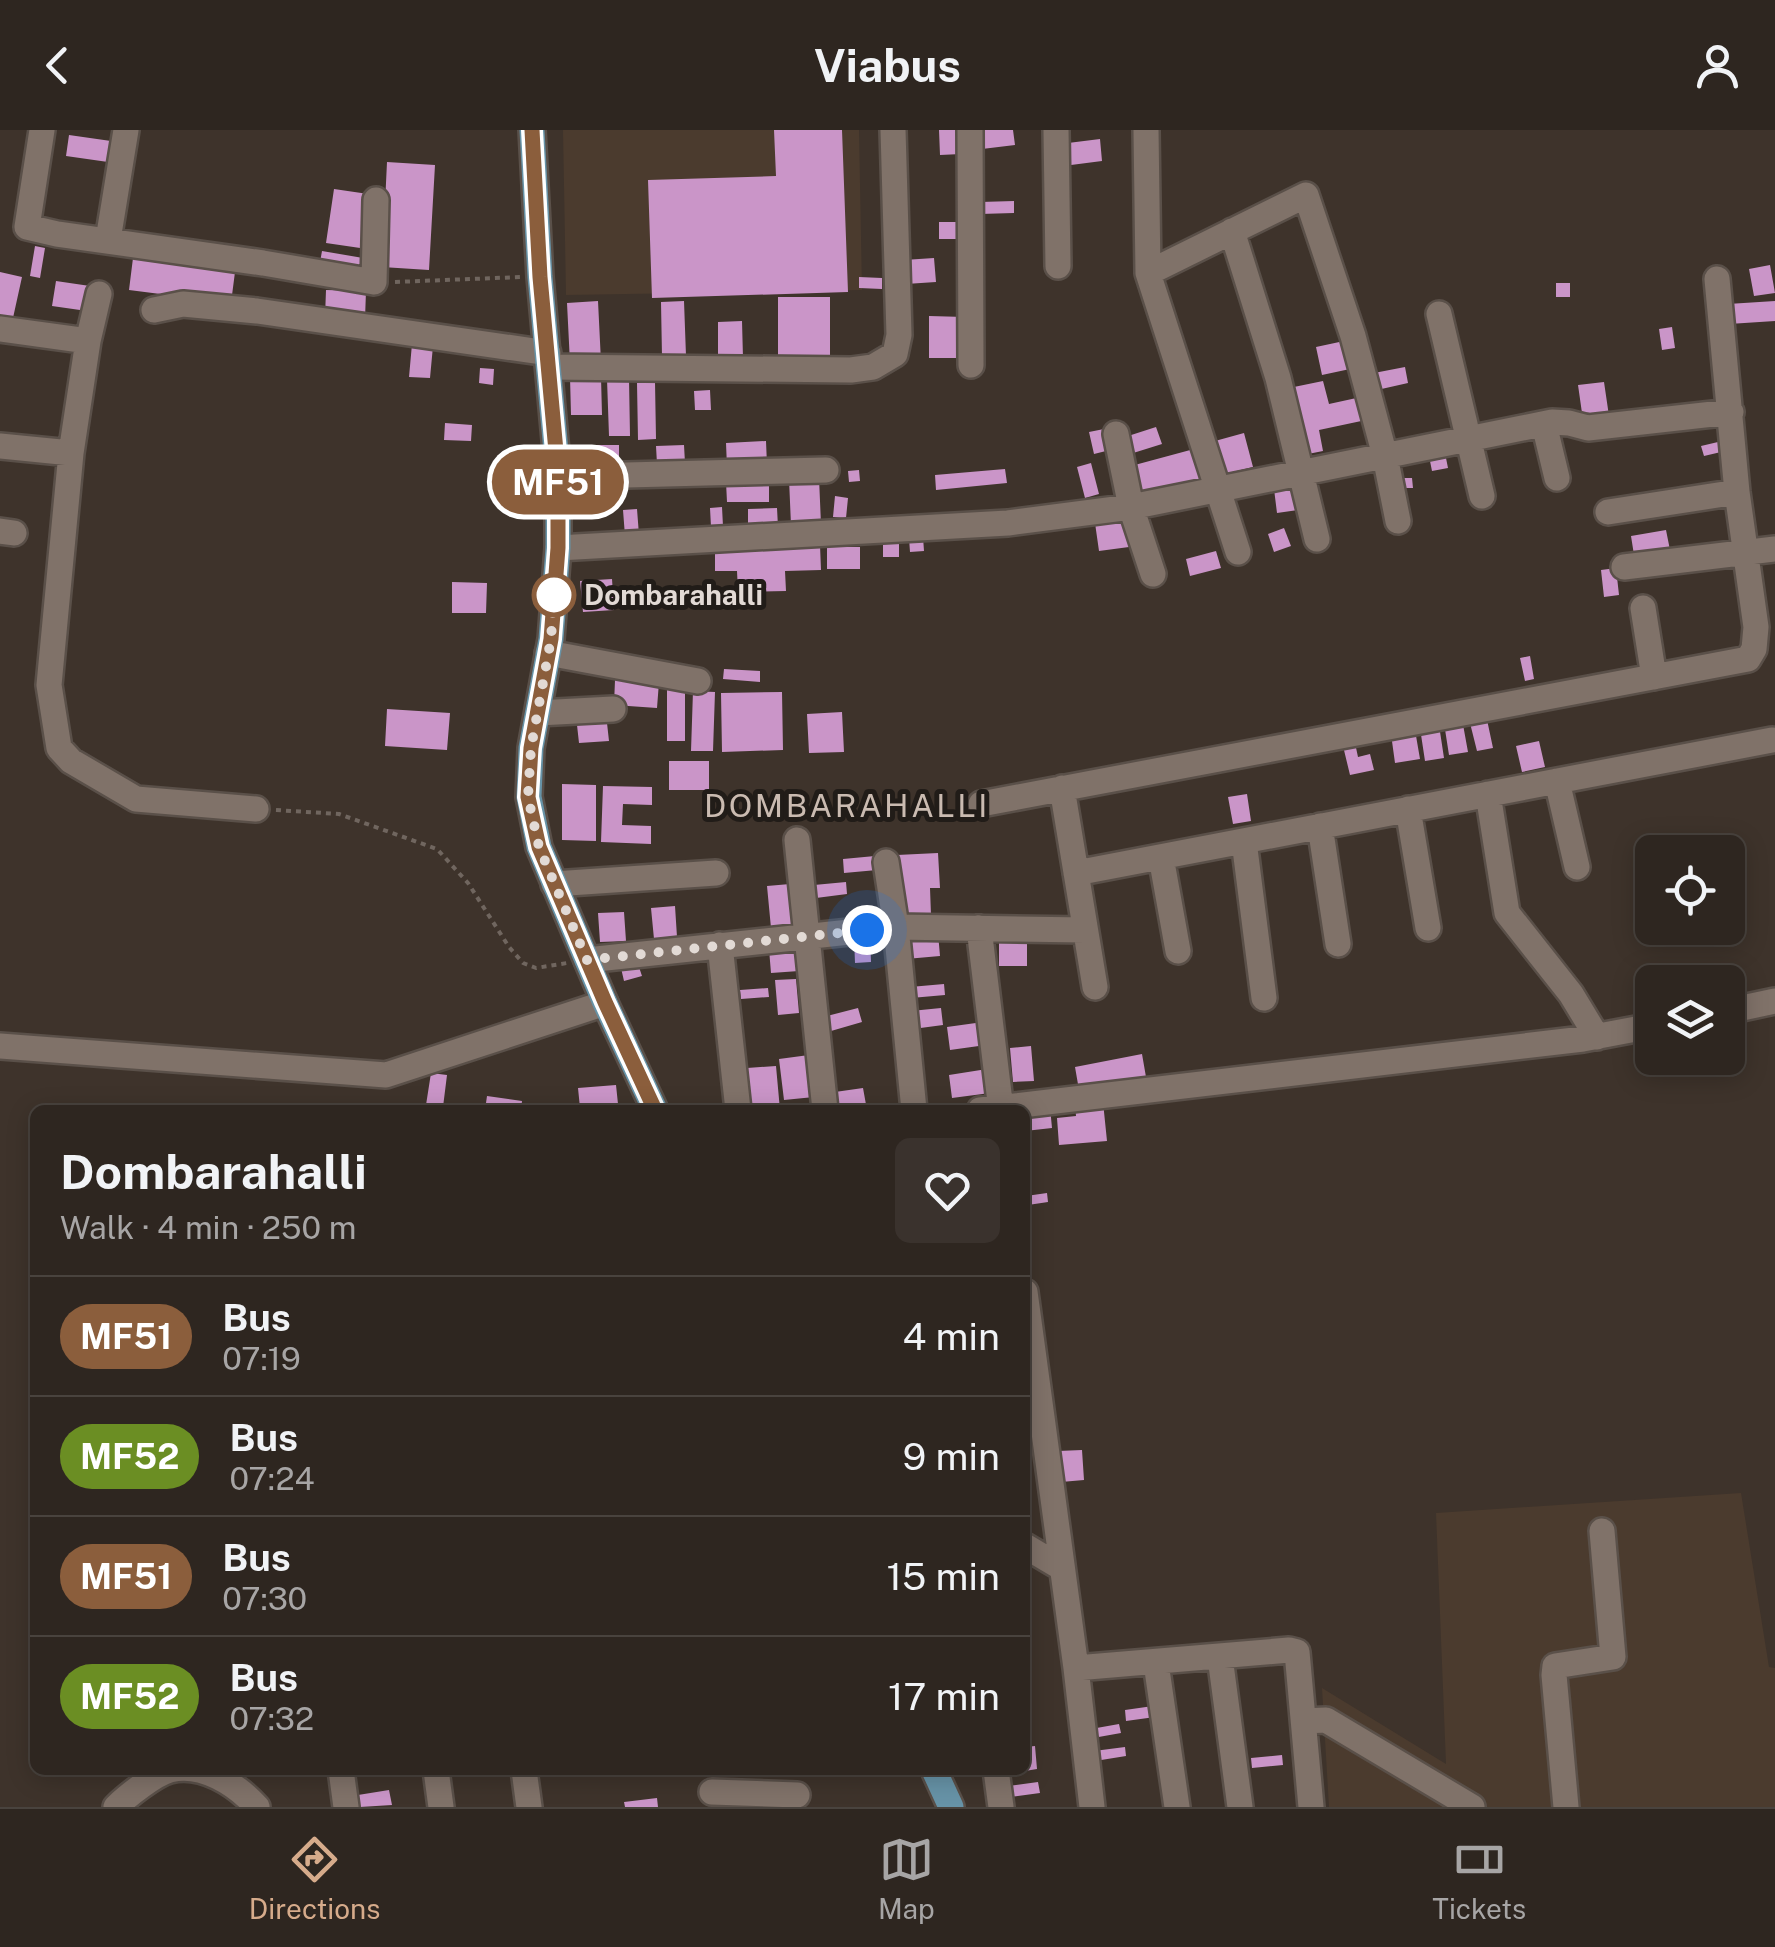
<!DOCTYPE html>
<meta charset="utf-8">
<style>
body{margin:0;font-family:"Public Sans",sans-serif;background:#3a322d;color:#f1f3f6;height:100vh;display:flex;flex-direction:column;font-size:38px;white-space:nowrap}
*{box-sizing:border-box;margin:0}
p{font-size:32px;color:#a7a5a5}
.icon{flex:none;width:55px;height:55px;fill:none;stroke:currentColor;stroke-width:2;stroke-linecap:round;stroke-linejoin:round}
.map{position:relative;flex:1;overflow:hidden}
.sheet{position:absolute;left:30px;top:975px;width:1000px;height:670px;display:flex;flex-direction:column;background:#2e2620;border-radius:15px;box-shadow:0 5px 25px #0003,0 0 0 2px #49433e}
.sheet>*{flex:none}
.badge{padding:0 20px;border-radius:32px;font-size:35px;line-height:65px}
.tools{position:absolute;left:1635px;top:705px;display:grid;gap:20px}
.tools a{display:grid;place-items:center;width:110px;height:110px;border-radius:15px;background:#2e2620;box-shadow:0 5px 25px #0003,0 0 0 2px #49433e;font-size:50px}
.you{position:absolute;width:50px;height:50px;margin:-25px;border:8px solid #fff;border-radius:50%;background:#1a73e8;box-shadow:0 0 0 15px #1a73e833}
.map>.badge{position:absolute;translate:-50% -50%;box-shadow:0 0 0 5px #fff}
.round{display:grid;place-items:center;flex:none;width:105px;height:105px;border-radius:15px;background:#3a322d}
.headline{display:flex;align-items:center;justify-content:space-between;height:170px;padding:0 30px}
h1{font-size:48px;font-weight:700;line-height:75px}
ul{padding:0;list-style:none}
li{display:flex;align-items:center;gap:30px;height:120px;padding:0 30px;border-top:2px solid #49433e}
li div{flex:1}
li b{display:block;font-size:38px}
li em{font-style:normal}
li .badge{min-width:110px;font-weight:700;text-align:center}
header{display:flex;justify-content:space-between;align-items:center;height:130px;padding:0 30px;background:#2e2620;font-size:45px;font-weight:700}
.tabs{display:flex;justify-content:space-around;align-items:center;height:140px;border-top:2px solid #49433e;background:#2e2620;font-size:28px;color:#a7a5a5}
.tabs a{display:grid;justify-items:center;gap:5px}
.tabs .active{color:#d6ab8b}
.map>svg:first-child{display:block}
.built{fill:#4b3b2e}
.building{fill:#ca95c8}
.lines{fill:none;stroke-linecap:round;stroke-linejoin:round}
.minor-casing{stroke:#5a5049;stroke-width:30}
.major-casing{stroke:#5a5049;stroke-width:30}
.path{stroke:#70665f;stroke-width:4;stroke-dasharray:5 5;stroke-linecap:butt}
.minor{stroke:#807269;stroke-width:25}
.major{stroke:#6793a7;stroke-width:25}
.line-casing{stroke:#fff;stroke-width:22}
.line{stroke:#8b5e3c;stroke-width:15}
.walk{stroke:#e2dad5;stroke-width:10;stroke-dasharray:0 18}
.stop-dot{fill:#fff;stroke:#8b5e3c;stroke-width:5}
.labels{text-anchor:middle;stroke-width:10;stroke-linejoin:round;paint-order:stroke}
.stop-label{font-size:28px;font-weight:bold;fill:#e2dad5;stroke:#211c18;text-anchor:start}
.quarter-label{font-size:32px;letter-spacing:2.5px;fill:#cabbb1;stroke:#211c18}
</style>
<header><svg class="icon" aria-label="back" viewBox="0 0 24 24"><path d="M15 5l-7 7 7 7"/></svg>Viabus<svg class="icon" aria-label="person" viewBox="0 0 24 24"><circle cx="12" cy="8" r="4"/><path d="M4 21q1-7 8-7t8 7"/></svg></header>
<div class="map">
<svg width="1775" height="1677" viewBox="0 0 1775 1677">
<rect width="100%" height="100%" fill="#3e332b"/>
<path class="built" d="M 563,0 L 859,0 L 862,160 L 566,165 Z
M 1741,1363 L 1769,1537 L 1775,1538 L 1775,1677 L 1329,1677 L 1322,1558 L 1446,1634 L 1436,1383 Z"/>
<path class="building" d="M 774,0 L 842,0 L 848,162 L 652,168 L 648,50 L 776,46 Z
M 939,0 L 960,0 L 961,24 L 940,25 Z
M 980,0 L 1013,0 L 1015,15 L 982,19 Z
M 69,5 L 118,12 L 115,33 L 66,26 Z
M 1100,9 L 1102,31 L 1071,35 L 1068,13 Z
M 387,32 L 435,35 L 429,140 L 382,137 Z
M 334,59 L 375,65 L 367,119 L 326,113 Z
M 1014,71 L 1014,83 L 980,84 L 980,72 Z
M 939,92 L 961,92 L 961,109 L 939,109 Z
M 35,116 L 45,118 L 40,148 L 30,146 Z
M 322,121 L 369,129 L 366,146 L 319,138 Z
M 133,128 L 235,142 L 231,173 L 129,160 Z
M 934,128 L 936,152 L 906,154 L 904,130 Z
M 1770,135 L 1775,163 L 1754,166 L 1749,139 Z
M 0,142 L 22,147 L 11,197 L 0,194 Z
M 859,147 L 882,148 L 882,159 L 859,158 Z
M 56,151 L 90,156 L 87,181 L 52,176 Z
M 1556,153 L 1570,153 L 1570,167 L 1556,167 Z
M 326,160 L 366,161 L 365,189 L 325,187 Z
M 778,167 L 830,167 L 830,229 L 778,229 Z
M 598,171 L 601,232 L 570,233 L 567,173 Z
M 684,171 L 686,226 L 662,227 L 661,172 Z
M 1775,171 L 1775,191 L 1729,194 L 1728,174 Z
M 929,186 L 965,187 L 964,228 L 929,228 Z
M 742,191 L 743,228 L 718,228 L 718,192 Z
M 1672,197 L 1675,218 L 1662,220 L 1659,199 Z
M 1344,211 L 1350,239 L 1322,245 L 1316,217 Z
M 412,214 L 433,216 L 430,248 L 409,247 Z
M 1405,237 L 1408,253 L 1377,260 L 1374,243 Z
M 480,238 L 494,239 L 493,255 L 479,253 Z
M 570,247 L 601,247 L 602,285 L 571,285 Z
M 629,248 L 630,306 L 609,306 L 607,249 Z
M 1323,251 L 1329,274 L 1361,267 L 1366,290 L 1319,300 L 1323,321 L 1303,325 L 1289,258 Z
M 655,252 L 656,309 L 638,310 L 637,253 Z
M 1604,252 L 1609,286 L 1583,290 L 1578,255 Z
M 710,260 L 711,280 L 695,280 L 694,261 Z
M 445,293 L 472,295 L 471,311 L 444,310 Z
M 1156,297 L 1162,314 L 1130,324 L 1125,307 Z
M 1109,298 L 1114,319 L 1094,324 L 1089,302 Z
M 1244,303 L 1253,337 L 1224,344 L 1215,311 Z
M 766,311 L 767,335 L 727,337 L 726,313 Z
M 1718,312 L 1721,322 L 1704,326 L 1701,316 Z
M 574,315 L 619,315 L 619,338 L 575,339 Z
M 684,315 L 685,333 L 657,334 L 656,316 Z
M 1194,319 L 1202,348 L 1138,364 L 1131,336 Z
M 1446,328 L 1448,338 L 1432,341 L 1430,331 Z
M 1091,333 L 1099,364 L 1085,368 L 1077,337 Z
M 1005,339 L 1007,353 L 936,360 L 935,345 Z
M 859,340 L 860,351 L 849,352 L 848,341 Z
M 819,348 L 821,394 L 791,395 L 789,349 Z
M 1401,348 L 1412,348 L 1413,358 L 1401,358 Z
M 726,352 L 769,352 L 769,372 L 727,372 Z
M 1295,355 L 1298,380 L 1277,383 L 1274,359 Z
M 598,361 L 616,361 L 616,380 L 598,380 Z
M 835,366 L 848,368 L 846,388 L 833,387 Z
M 722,377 L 723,396 L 711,397 L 710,378 Z
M 777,378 L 778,397 L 748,398 L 748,379 Z
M 637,379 L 639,405 L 625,406 L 623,380 Z
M 1125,389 L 1129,417 L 1099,421 L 1095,393 Z
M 1284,398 L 1291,416 L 1274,422 L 1268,404 Z
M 1666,400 L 1670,420 L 1634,425 L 1631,406 Z
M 923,407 L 924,421 L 910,422 L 909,408 Z
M 883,414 L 899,414 L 899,427 L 883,427 Z
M 820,415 L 821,440 L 785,441 L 786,461 L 738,462 L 737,441 L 715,441 L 715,417 Z
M 827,417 L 860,417 L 860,439 L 827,439 Z
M 1216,421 L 1221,438 L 1190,446 L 1186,429 Z
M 1616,438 L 1619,465 L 1604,467 L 1601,440 Z
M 612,449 L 614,480 L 583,482 L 580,451 Z
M 452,452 L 487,453 L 486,483 L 452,483 Z
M 1530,526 L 1534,549 L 1525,551 L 1520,528 Z
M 724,539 L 760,541 L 760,552 L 723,549 Z
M 615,550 L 659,552 L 657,578 L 614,575 Z
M 667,560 L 685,560 L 685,611 L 667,611 Z
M 693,561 L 715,562 L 713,621 L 691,621 Z
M 782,562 L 783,620 L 722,622 L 721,563 Z
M 387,579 L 450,583 L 447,620 L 385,616 Z
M 842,582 L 844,622 L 809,623 L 807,584 Z
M 606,584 L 609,611 L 579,613 L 576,586 Z
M 1486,585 L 1493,618 L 1477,621 L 1469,589 Z
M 1462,589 L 1468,622 L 1449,625 L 1444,593 Z
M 1439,595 L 1444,628 L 1425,631 L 1420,598 Z
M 1415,600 L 1420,629 L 1395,633 L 1391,604 Z
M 1539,611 L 1545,637 L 1522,642 L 1516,616 Z
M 1355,613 L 1358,627 L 1370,624 L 1374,640 L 1350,645 L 1343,616 Z
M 669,631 L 709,631 L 709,660 L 669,660 Z
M 562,654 L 596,655 L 596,711 L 562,710 Z
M 603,656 L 652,657 L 652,675 L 623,674 L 622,695 L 651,696 L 651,714 L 601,712 Z
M 1247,664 L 1251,691 L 1233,694 L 1228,667 Z
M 938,723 L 940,758 L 930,758 L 931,785 L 900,787 L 897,725 Z
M 875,726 L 877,740 L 844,743 L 843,729 Z
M 846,752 L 847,764 L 816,768 L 814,755 Z
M 790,754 L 795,795 L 771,798 L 767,756 Z
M 675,776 L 677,807 L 654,809 L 651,778 Z
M 624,782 L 626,811 L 600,812 L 598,783 Z
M 938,803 L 940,826 L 906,829 L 904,806 Z
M 870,806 L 871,832 L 855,833 L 854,807 Z
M 999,813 L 1027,813 L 1027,836 L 999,836 Z
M 797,817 L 799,841 L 771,843 L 769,819 Z
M 638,834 L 642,846 L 624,851 L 621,838 Z
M 796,849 L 799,883 L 778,885 L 775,850 Z
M 944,854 L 945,865 L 911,868 L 910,857 Z
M 768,858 L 769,867 L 741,869 L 740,860 Z
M 858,878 L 862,892 L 831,901 L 827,886 Z
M 941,878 L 943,895 L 913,899 L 911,881 Z
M 983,892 L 986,915 L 950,920 L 947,897 Z
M 1031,916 L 1034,951 L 1013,952 L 1010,918 Z
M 1142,924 L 1146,947 L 1079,960 L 1075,937 Z
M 809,925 L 814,967 L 784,970 L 779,929 Z
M 776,936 L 780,980 L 751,980 L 747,938 Z
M 987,939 L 990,963 L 952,968 L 949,945 Z
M 431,943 L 447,945 L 443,977 L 426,975 Z
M 616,955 L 618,974 L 580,978 L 578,958 Z
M 863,958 L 867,980 L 838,980 L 835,962 Z
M 487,966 L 522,971 L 521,980 L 485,980 Z
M 1103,972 L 1107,1011 L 1059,1015 L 1057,988 L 1076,986 L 1075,975 Z
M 1050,977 L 1052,998 L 1025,1001 L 1025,980 Z
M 1047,1063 L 1048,1072 L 1028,1075 L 1026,1066 Z
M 1082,1320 L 1084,1350 L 1061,1352 L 1058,1321 Z
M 1025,1440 L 1027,1440 L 1031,1464 L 1025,1465 Z
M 1153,1576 L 1155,1587 L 1126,1591 L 1125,1580 Z
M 1119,1594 L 1121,1603 L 1093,1608 L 1091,1599 Z
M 1035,1616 L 1037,1639 L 1025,1641 L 1025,1617 Z
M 1125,1617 L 1126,1626 L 1095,1631 L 1094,1621 Z
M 1282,1625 L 1283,1635 L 1252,1638 L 1251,1628 Z
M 1038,1652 L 1040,1663 L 1010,1667 L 1008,1656 Z
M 389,1660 L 392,1675 L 360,1677 L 358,1665 Z
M 657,1668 L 658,1677 L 625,1677 L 624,1672 Z"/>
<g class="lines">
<g class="minor-casing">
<path id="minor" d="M 42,0 L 27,97 L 57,104 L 263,133 L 374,152 L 376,70
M 970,0 L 971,235
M 1056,0 L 1058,136
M 1146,0 L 1148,143 L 1238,422
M 1232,101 L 1278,248 L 1317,409
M 108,110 L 126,0
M 1148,143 L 1306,65 L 1353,206 L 1385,326 L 1398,391
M 99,164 L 88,211 L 71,323 L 49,555 L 59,618 L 71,631 L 136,669 L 256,679
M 154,180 L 183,174 L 257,181 L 548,223
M 1439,184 L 1482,366
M 0,199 L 88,211
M 550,237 L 851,240 L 873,237 L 895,224 L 899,205 L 893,0
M 1544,294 L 1557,348
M 1116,304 L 1131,377 L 1153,444
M 0,316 L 71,323
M 558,343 L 587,346 L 826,340
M 1608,382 L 1737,362
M 0,401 L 14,403
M 558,418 L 1008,393 L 1131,377 L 1552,292 L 1569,293 L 1588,298 L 1731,282
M 1624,437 L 1775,419
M 1643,478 L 1654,547
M 548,523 L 698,551
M 538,583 L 613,579
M 1557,651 L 1577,737
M 1062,658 L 1095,857
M 1488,664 L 1507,783 L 1571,864 L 1597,907
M 981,674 L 1748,529 L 1754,519 L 1756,497 L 1737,362 L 1717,149
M 1408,679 L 1428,798
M 1320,696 L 1338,814
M 797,710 L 825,980
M 1244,711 L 1264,868
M 1161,727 L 1178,821
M 886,732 L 896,797 L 914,980
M 1076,743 L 1772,610
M 554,754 L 716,743
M 979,798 L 1001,980
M 720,815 L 738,980
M 587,830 L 896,797 L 1085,800
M 1728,881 L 1775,871
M 0,916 L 386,945 L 605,873
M 980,980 L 1583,909 L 1652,896
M 1025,1162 L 1076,1538 L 1092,1677
M 1025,1416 L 1062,1438
M 1220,1527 L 1240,1677
M 1156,1533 L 1177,1677
M 1076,1538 L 1289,1520 L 1297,1522 L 1311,1677
M 1304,1591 L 1326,1590 L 1472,1677
M 341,1640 L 346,1677
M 436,1640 L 441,1677
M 524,1640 L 529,1677
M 996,1640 L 1001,1677
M 712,1662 L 797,1665
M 116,1677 C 127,1666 155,1644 170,1640 C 202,1632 236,1654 257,1677
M 1566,1677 L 1554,1545 L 1555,1536 L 1613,1527 L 1602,1401"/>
</g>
<g class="major-casing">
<path id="major" d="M 532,0 L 540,147 L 558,343 L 558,418 L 551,509 L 531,618 L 529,667 L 539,717 L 605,873 L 655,980
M 934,1640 L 951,1677"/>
</g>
<path class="path" d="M 395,152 L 521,147
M 276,680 L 339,684 L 437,719 L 468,753 L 509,817 L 523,833 L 536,838 L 567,833"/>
<use href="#minor" class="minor"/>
<use href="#major" class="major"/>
</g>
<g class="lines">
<g class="line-casing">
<path id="line" d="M 532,0 L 540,147 L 558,343 L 558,418 L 551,509 L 531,618 L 528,667 L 539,717 L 605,872 L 655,980"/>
</g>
<use href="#line" class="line"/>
<path class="walk" d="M 554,465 L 551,509 L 531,618 L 528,667 L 539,717 L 587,830 L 867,800"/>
</g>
<circle class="stop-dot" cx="554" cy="465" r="20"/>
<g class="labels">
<g class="stop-label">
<text x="584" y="475">Dombarahalli</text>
</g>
<g class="quarter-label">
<text x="847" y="687">DOMBARAHALLI</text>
</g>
</g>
</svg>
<div class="tools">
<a><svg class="icon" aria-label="locate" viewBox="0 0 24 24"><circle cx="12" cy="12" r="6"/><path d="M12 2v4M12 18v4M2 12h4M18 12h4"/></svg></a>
<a><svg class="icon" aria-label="layers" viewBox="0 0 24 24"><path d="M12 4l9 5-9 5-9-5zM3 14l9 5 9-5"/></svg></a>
</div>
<div class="you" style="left:867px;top:800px"></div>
<b class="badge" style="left:558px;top:352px;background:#8b5e3c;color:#fff">MF51</b>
<section class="sheet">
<div class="headline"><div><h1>Dombarahalli</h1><p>Walk · 4 min · 250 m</p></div><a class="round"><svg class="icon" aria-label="heart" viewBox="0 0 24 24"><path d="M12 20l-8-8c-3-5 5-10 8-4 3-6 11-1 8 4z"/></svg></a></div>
<ul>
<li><span class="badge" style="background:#8b5e3c;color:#fff">MF51</span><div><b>Bus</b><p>07:19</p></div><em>4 min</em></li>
<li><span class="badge" style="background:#6b8e23;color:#fff">MF52</span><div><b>Bus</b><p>07:24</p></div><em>9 min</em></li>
<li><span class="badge" style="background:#8b5e3c;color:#fff">MF51</span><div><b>Bus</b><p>07:30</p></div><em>15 min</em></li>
<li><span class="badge" style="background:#6b8e23;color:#fff">MF52</span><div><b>Bus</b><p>07:32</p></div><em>17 min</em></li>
</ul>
</section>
</div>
<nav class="tabs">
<a class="active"><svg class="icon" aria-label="directions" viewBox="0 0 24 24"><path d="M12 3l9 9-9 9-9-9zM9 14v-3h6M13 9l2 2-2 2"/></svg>Directions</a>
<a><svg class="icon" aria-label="map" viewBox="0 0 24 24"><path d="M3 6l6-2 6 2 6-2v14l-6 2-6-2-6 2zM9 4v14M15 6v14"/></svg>Map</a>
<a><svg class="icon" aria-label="tickets" viewBox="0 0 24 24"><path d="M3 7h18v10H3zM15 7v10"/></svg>Tickets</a>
</nav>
